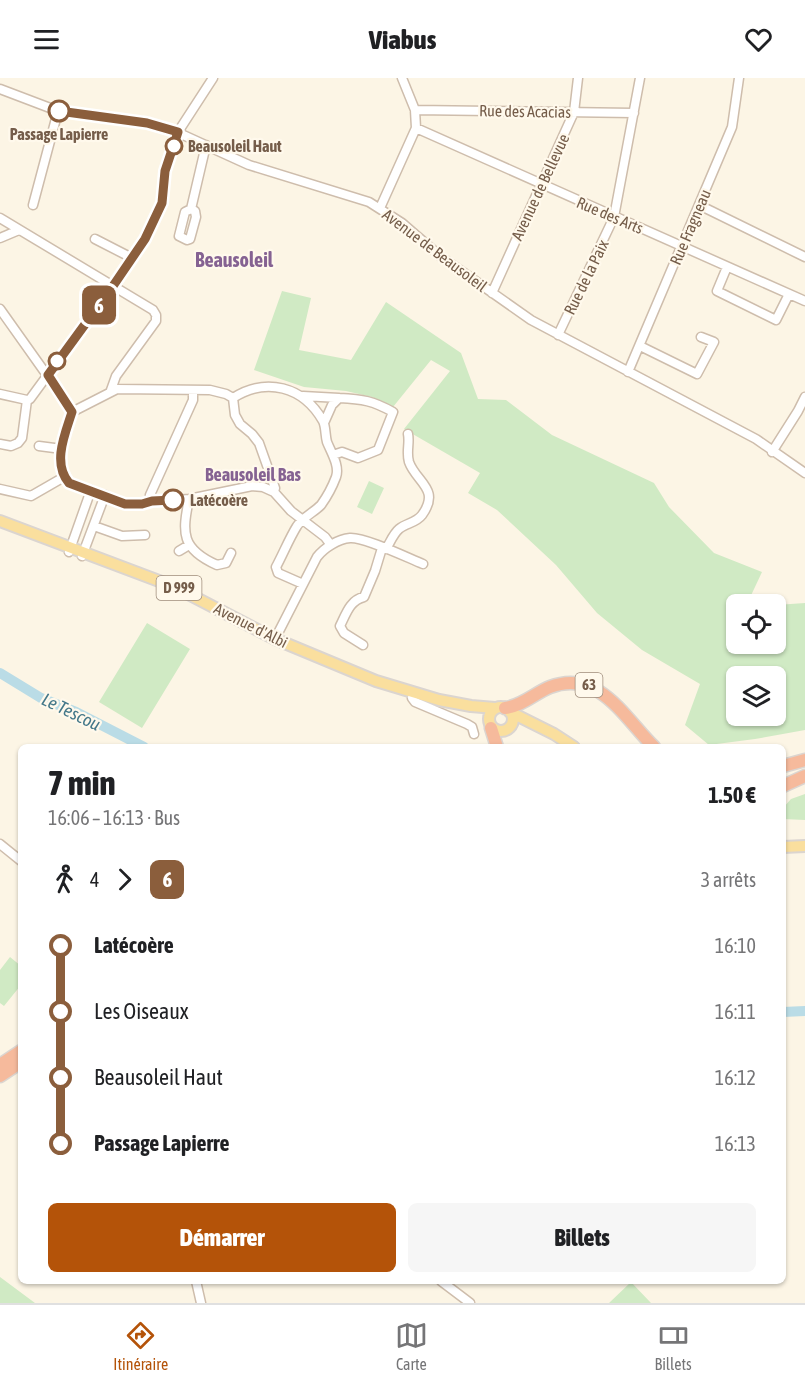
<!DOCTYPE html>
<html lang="fr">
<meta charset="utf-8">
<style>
body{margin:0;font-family:"Asap Condensed",sans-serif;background:#f6f6f6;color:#202124;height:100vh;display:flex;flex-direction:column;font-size:22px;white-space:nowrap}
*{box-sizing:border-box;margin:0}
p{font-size:20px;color:#757577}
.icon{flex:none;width:33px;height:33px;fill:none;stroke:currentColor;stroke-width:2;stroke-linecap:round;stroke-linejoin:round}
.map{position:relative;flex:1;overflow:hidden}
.side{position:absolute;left:18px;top:666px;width:768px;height:540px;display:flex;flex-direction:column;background:#fff;border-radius:9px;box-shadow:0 2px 4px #0004}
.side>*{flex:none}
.badge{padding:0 12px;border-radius:9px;font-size:21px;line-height:39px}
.buttons{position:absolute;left:726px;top:516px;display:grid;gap:12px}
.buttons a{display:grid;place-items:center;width:60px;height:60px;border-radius:9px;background:#fff;box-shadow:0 2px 4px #0004;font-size:30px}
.map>.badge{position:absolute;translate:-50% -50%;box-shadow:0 0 0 3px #fff}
.legs{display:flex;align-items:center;gap:9px;height:66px;padding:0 30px;font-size:20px}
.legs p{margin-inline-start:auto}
.overview{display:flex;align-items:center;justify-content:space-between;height:102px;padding:0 30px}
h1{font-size:33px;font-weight:800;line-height:45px}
.action{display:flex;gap:12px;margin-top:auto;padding:12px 30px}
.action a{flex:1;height:69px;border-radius:9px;background:#b45309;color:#fff;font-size:24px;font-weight:800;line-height:69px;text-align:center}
.action a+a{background:#f6f6f6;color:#202124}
ul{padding:0 30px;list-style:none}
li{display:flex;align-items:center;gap:21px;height:66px;font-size:22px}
li i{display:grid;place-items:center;width:9px;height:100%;margin:0 8px;background:currentColor}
li i::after{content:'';width:15px;height:15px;margin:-8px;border:4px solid;border-radius:50%;background:#fff}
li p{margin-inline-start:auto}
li:first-child i{background:linear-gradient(#0000 50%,currentColor 0)}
li:last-child i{background:linear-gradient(currentColor 50%,#0000 0)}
header{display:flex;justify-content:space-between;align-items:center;height:78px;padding:0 30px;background:#fff;font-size:27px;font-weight:800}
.menu{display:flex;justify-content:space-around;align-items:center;height:84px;border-top:2px solid #e0e0e0;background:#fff;font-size:16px;color:#757577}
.menu a{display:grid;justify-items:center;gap:3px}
.menu .selected{color:#b45309}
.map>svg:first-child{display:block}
.green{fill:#d0eac4;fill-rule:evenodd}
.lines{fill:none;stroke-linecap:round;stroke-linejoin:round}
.river{stroke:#badce6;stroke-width:10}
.minor-casing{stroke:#cebdac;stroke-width:11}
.major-casing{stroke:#dbd5d0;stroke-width:14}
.highway-casing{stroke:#dbd5d0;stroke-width:15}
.minor{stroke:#fff;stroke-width:8}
.major{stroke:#fadf9e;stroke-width:10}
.highway{stroke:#f6ba9c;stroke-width:12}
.line-1-casing{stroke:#fff;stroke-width:14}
.line-1{stroke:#8b5e3c;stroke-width:9}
.stop-1-dot{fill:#fff;stroke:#8b5e3c;stroke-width:3}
.labels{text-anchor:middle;stroke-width:4.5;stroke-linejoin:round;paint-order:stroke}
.shield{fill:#fff9ec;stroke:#9e8c7b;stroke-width:1.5}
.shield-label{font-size:15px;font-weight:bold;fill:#755d4a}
.street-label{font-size:16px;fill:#755d4a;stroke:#fff9ec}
.stop-label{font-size:16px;font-weight:bold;fill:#755d4a;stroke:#fff9ec;text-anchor:start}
.neighbourhood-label{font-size:18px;font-weight:bold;fill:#856292;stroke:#fff9ec}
.water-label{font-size:18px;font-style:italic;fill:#447889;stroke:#fff9ec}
.quarter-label{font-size:20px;font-weight:bold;fill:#856292;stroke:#fff9ec}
</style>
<header><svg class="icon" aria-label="menu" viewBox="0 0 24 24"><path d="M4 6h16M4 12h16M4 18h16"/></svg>Viabus<svg class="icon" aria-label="heart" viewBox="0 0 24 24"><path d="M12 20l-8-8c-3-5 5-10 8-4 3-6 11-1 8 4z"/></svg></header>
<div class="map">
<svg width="805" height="1225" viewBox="0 0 805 1225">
<rect width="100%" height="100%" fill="#fcf5e5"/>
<path class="green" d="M 282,213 L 311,220 L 299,272 L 351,282 L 386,224 L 461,275 L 478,321 L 506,322 L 552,357 L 654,405 L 669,429 L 714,475 L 762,494 L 747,526 L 736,526 L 736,566 L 776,566 L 776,527 L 805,525 L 805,652 L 755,661 L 709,667 L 685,647 L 700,606 L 642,572 L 597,535 L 556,487 L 497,432 L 468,415 L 480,395 L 404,351 L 450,293 L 431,282 L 393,329 L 372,319 L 346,313 L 304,309 L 254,292 ZM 736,598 L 776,598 L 776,638 L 736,638 Z
M 369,403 L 384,410 L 372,436 L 357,429 Z
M 147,545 L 190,571 L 142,650 L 99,624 Z
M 805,716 L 805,742 L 783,741 L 783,730 L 791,721 Z
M 10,879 L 21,888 L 21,907 L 4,928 L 0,925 L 0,892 Z
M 0,1199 L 35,1225 L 0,1225 Z
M 631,1204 L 651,1225 L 609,1225 Z"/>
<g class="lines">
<path class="river" d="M 0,595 L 41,620 L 76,634 L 144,669
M 783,934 L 805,933"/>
<g class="minor-casing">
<path id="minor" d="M 0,11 L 58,33 L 147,44 L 170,51 L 249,87 L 369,124 L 402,145 L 440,178 L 531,242 L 756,361 L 805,395
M 415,32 L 634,35
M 416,50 L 805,223
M 33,127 L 58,33
M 699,127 L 805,179
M 380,130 L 416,50 L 415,32 L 402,0
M 191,131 L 195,133 L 196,139 L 190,161 L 187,162 L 179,158 L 185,134 L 191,131 L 206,67
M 0,140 L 153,232 L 156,237 L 156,243 L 116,298 L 111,312
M 0,160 L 19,152
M 95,161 L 132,180
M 727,189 L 717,213 L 776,242 L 789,216
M 492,215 L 574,34 L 578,0
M 0,231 L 44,293 L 48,297 L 72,334 C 65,356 52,385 69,405 L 125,426 L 189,421 L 252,408 L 263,409 L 274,414 L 291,433 L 325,459 L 331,467
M 558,257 L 614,139 L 640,0
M 640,268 L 697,296 L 714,264 L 701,259
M 628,294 L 732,49 L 739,0
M 0,316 L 27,322 L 30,321 L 113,208 L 145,161 L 162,125 L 165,93 L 178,54 L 213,0
M 303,318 L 339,320
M 233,320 C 266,299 303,308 323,343 C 326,349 325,357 327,364 C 331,374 340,388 336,399 C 333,407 326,420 321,427 C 313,435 303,439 297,448 C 289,461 283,476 276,489 L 278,495 L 303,506
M 233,320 L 235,337 L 240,346 L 252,356 L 259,365 L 275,410 L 274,414
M 72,334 L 117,311 L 210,312 L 226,316 L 233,320
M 324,345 L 332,327 L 339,320 C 363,321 373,323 393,334 L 378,372 L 358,380 L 342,374 L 333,377
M 0,366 L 11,368 L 18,365 L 22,360 L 27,322
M 39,368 L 62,371
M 772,374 L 798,333 L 805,319
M 0,411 L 31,418 L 64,399
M 189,421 C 182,455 181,471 217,487 L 226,485 L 231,475
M 152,423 L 150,417 L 193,322 L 193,312
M 94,448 L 122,458 L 145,457
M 386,471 C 390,465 393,456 399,451 C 406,445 416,445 422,437 C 441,411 416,404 409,384 C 406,374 410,365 408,356
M 179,473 L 189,467
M 69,474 L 91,412
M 82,478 L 105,417
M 275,561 L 317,479 C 324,470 338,461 350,460 C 365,459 408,480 423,486
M 363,567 L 344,555 L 340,548 C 346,536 350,522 364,519 L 375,493 L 382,470
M 413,615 L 412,620 L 415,624 L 467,646 L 472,649 L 474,656
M 0,766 L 21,783
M 196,1203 L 201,1225
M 441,1203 L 470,1225"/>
</g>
<g class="major-casing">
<path id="major" d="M 0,443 L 175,509 L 275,561 L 376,603 L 439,622 L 471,628 L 495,630
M489 641a12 12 0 1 1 24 0a12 12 0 1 1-24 0Z
M 510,634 L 554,656 L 574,669
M 783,769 L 805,768"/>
</g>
<g class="highway-casing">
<path id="highway" d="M 505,630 C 522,628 535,615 550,609 C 599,590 625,641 654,669
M 491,650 L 497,669
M 783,688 L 805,682
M 783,708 L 805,698
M 0,987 L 21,973
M 0,998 L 21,984"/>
</g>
<use href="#minor" class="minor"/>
<use href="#major" class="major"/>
<use href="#highway" class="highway"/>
</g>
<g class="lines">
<g class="line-1-casing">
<path id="line-1" d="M 59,33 L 147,45 L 178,54 L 165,93 L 162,125 L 145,161 L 113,208 L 48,297 L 72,334 C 65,356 52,385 69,405 L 125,426 L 142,426 L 152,423 L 173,422"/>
</g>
<use href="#line-1" class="line-1"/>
</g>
<g class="stop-1-dot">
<circle cx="59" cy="33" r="10"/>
<circle cx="174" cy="68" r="8"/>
<circle cx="57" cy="283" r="8"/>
<circle cx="173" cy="422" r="10"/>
</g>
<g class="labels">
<g class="shield">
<rect x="156.5" y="498" width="45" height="24" rx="4.5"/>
<rect x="575.5" y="595" width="27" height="24" rx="4.5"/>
</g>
<g class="shield-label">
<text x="179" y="515">D 999</text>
<text x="589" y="612">63</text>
</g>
<g class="street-label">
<text transform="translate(525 33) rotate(1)" y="6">Rue des Acacias</text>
<text transform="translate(540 109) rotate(-65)" y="6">Avenue de Bellevue</text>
<text transform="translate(610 137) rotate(23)" y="6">Rue des Arts</text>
<text transform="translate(690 149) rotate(-67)" y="6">Rue Fragneau</text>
<text transform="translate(435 172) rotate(37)" y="6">Avenue de Beausoleil</text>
<text transform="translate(586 199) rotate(-64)" y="6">Rue de la Paix</text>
<text transform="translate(251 547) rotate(27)" y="6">Avenue d'Albi</text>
</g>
<g class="stop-label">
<text x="59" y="62" text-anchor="middle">Passage Lapierre</text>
<text x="188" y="74">Beausoleil Haut</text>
<text x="190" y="428">Latécoère</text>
</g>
<g class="neighbourhood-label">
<text x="253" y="403">Beausoleil Bas</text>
</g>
<g class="water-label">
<text transform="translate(71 634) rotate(26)" y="6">Le Tescou</text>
</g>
<g class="quarter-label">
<text x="234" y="189">Beausoleil</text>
</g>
</g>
</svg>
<div class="buttons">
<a><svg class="icon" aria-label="locate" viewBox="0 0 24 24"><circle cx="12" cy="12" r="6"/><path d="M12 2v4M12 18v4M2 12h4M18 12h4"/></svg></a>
<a><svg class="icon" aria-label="layers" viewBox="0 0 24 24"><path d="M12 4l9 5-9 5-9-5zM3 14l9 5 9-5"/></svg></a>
</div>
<b class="badge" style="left:99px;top:227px;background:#8b5e3c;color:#fff">6</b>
<section class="side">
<div class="overview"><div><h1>7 min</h1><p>16:06 – 16:13 · Bus</p></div><b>1.50 €</b></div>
<div class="legs"><svg class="icon" aria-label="walk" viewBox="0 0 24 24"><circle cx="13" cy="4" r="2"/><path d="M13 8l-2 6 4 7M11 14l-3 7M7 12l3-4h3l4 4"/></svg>4<svg class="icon" aria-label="forward" viewBox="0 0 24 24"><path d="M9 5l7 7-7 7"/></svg><b class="badge" style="background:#8b5e3c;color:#fff">6</b><p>3 arrêts</p></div>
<ul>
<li><i style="color:#8b5e3c"></i><b>Latécoère</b><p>16:10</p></li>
<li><i style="color:#8b5e3c"></i><span>Les Oiseaux</span><p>16:11</p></li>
<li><i style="color:#8b5e3c"></i><span>Beausoleil Haut</span><p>16:12</p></li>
<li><i style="color:#8b5e3c"></i><b>Passage Lapierre</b><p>16:13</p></li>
</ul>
<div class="action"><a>Démarrer</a><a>Billets</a></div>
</section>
</div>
<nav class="menu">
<a class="selected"><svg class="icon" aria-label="directions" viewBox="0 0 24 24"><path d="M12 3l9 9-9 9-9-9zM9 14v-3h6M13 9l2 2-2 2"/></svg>Itinéraire</a>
<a><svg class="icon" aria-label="map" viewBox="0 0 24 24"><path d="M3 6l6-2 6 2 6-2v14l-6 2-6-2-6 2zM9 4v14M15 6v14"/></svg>Carte</a>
<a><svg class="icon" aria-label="tickets" viewBox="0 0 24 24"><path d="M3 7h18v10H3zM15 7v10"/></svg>Billets</a>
</nav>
